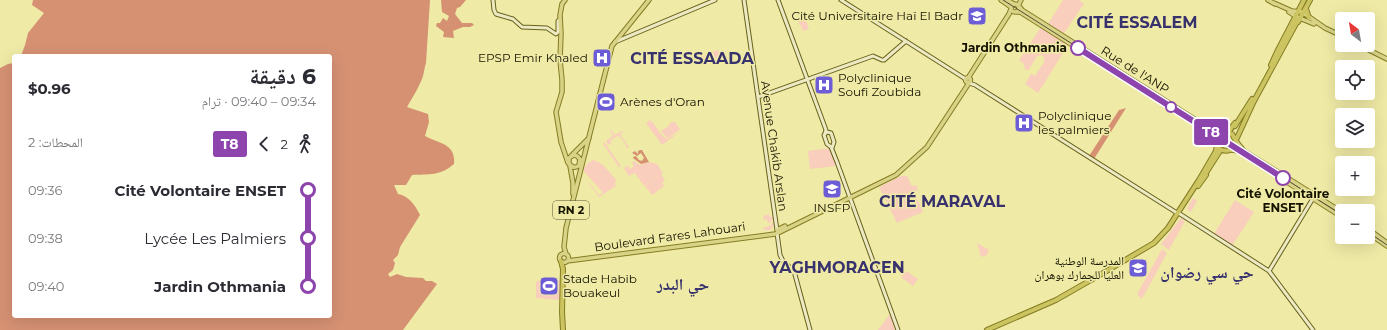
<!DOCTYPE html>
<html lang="ar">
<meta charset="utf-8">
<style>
body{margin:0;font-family:Montserrat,"Noto Naskh Arabic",sans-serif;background:#f7f7f7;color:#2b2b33;direction:rtl;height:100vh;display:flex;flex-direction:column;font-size:15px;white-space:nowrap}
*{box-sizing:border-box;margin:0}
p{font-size:13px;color:#7c7c81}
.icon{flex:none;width:22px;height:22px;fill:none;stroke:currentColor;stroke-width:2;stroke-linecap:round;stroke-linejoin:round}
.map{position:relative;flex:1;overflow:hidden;direction:ltr}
.side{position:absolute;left:12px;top:54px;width:320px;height:264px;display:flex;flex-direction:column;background:#fff;border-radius:4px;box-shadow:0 4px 16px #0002;direction:rtl}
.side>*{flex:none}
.badge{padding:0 8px;border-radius:3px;font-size:14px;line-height:26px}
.needle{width:26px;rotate:329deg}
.fabs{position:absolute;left:1335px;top:12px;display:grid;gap:8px}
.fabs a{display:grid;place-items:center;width:40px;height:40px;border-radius:4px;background:#fff;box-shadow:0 4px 16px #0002;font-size:20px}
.map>.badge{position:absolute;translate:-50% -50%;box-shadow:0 0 0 2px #fff}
.legs{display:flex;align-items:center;gap:6px;height:44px;padding:0 16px;font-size:13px}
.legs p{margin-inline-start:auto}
.overview{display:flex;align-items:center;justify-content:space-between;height:68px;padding:0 16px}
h1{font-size:22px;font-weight:700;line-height:30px}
ul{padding:0 16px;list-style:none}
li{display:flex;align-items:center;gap:14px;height:48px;font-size:15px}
li i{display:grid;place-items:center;width:6px;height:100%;margin:0 5px;background:currentColor}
li i::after{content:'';width:10px;height:10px;margin:-5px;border:3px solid;border-radius:50%;background:#fff}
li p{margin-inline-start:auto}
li:first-child i{background:linear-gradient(#0000 50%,currentColor 0)}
li:last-child i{background:linear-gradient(currentColor 50%,#0000 0)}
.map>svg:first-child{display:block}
.green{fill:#f9cebc}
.forest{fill:#d69173}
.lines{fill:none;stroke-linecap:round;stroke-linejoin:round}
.trunk-tunnel{stroke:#ceca8c;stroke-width:4;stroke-dasharray:4 2;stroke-linecap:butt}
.secondary-casing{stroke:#66601b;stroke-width:5}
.primary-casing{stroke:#847d24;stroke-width:5.5}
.trunk-casing{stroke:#847d24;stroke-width:6}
.secondary{stroke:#ece9c3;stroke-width:3}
.primary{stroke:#d9d388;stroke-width:3.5}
.trunk{stroke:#ccc460;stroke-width:4}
.tram{stroke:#524f2e;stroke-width:1}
.line-1-casing{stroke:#fff;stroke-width:9}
.line-1{stroke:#8e44ad;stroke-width:6}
.stop-1-dot{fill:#fff;stroke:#8e44ad;stroke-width:2}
.labels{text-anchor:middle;stroke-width:3;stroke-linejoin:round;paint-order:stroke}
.shield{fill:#efeaa5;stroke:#565332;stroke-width:1}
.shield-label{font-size:11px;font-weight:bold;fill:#151200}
.poi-label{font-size:12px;fill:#151200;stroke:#efeaa5;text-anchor:start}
.stop-label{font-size:12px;font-weight:bold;fill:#151200;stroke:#efeaa5;text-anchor:end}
.street-label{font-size:12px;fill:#151200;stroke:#efeaa5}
.district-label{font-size:16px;font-weight:bold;fill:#37316d;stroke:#efeaa5}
</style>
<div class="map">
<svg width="1387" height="330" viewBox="0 0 1387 330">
<rect width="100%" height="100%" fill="#efeaa5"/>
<path class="green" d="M 1063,0 L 1079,0 L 1084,4 L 1064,33 L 1048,24 Z
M 805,18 L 809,29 L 803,31 L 798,21 Z
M 1041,27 L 1068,45 L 1038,93 L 1025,84 L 1031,74 L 1035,76 L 1044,62 L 1044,57 L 1042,55 L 1037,56 L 1028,71 L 1024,68 L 1025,67 L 1023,65 L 1024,64 L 1019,60 Z
M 718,50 L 720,56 L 703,62 L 701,57 Z
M599 101a7 7 0 1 1 14 0a7 7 0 1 1-14 0Z
M 650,120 C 656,124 659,135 667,139 L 681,131 L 662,145 L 646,123 Z
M 674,121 L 680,129 L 668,138 L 666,137 L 661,131 L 669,126 L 668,125 L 672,122 Z
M 611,130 L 615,135 L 622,131 L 623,132 L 620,134 L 629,147 L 627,149 L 626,145 L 620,136 L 619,137 L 617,136 L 610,141 L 612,143 L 608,145 L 606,141 L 613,136 L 610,131 Z
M 604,142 L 621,166 L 619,167 L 603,144 Z
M 830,148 L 836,166 L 810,169 L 808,151 Z
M 593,160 C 602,161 611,174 616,180 L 615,184 L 616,186 L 599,197 L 583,175 L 599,195 L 603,193 L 583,170 L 588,163 Z
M 634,161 L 640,165 L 649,162 L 657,164 L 663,173 L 661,174 L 665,180 L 662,183 L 664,186 L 652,195 L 645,186 L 659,175 L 644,186 L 635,173 L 629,176 L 624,168 L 628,166 L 630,169 L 634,166 L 632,163 Z
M 901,176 L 907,176 L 912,186 L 916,185 L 918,190 L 914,192 L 923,212 L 897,223 L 879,187 Z
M 1193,198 L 1197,201 L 1191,212 L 1187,209 Z
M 1235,200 L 1254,212 L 1232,246 L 1214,234 Z
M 769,214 L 770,217 L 773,217 L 774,220 L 771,220 L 771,223 L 774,222 L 774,225 L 770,230 L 765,230 L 763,228 L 772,225 L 771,222 L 768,223 L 767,219 L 764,220 L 763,216 Z
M 1181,218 L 1185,221 L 1169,250 L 1161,244 Z
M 977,243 L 989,250 L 987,255 L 981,257 Z
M 1162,249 L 1167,253 L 1142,299 L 1137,294 Z
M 853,266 L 854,269 L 840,275 L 839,271 Z
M 906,271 L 918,279 L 913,286 L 901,277 Z
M 541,279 L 561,280 L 561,300 L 536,298 L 536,282 Z
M 890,314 L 895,330 L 878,330 Z"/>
<path class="forest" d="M 33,0 L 430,0 L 426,63 C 424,69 424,74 422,79 C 418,89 412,98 407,107 L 428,114 L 429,122 L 425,136 C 439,144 456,143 454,164 C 440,176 429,174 412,175 L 406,185 L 394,185 L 398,194 C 409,196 415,205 420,215 L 400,247 L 398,255 L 393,260 L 395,263 L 393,270 L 388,274 L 390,277 L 397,274 L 406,277 L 423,278 L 426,281 L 432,281 L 437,284 L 403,330 L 0,330 L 0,68 L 8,64 L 14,63 L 14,316 L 330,316 L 330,56 L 21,56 L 25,45 L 28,33 L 44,13 L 32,5 Z
M 441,0 L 466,0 L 460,7 L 457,8 L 455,14 L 462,23 L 472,23 L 474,25 L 470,27 L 463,27 L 453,31 L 454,38 L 443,37 L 444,32 L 436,26 L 437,23 L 440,23 L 443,18 L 447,21 L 449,16 L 442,12 Z
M 1126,108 L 1094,159 L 1089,156 L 1119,110 Z
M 640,150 L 642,150 L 649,162 L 641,164 L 633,158 L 633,157 L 636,156 L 639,160 L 642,161 L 644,158 L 641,153 L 637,156 L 632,153 L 635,151 L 638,154 L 638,151 Z"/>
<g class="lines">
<path class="trunk-tunnel" d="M 1219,150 L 1235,126"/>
<g class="secondary-casing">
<path id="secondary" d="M 493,0 L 494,10 L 496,14 L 513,19 L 522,27 L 547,28 L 556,34 L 558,32 L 558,21 L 560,19
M 744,0 L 777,230
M 778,0 L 826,130 L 825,133
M 841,0 L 964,78 L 966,80
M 615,42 L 715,0
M 969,83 L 975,85 L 1177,213
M 758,97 L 873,56 L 882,60 L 884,60 L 906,41
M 832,148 L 834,142 L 831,133 L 827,132 L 824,135 L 827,144 L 831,147 L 837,162 L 898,330
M 1180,214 L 1269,271 L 1313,330
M 777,233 L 780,255 L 783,261 L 794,271 L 810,330
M 1269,271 L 1312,200 L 1315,198"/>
</g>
<g class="primary-casing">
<path id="primary" d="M 565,0 L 562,4 L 560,15 L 561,34 L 560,60 L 562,80 L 562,92 L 556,112 L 561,142 L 568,163
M 1001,0 L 1011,7
M 1007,0 L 1014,4
M 1268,0 L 1275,4
M 1274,3 L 1292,11 L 1302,12 L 1325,28 L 1342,36
M1011 8a4 4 0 1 1 8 0a4 4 0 1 1-8 0Z
M 1018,6 L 1021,0
M 1019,6 L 1022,10 L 1215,132 L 1222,133
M 1017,12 L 1020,12 L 1028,17 L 1213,134 L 1216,141
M 1289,12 L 1297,17 L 1314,24
M 1359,45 L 1387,59
M965.5 80a2.5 2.5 0 1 1 5 0a2.5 2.5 0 1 1-5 0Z
M 968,78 L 1009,14 L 1011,9
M 1236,141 L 1244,151 L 1342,212
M 1232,150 L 1238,151 L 1342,217
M 571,156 L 589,138
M 579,165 L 580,159 L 577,156 L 574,155 L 569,158 L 569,164 L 573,167 C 577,168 580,165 582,162
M 570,166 L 573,183 L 573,194
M 1368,229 L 1387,243
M 777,230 L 785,226
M 778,233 L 896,175 L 927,147 L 969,83
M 1368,233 L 1387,246
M559.5 258a4.5 4.5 0 1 1 9 0a4.5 4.5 0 1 1-9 0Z
M 566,254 L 564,247 L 566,228 L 612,46 L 649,0
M 567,261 L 775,234"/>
</g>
<g class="trunk-casing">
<path id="trunk" d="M 1306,9 L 1309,18
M 1298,22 L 1310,0
M 1271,65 L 1277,52 L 1304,0
M 1235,126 L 1252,99
M 1226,132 L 1232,134 L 1236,141 L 1234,148 C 1224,155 1211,147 1218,137 C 1221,132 1225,133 1229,131 C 1231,129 1233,125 1235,123
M 1236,140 L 1254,101 L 1298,20
M 1204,176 L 1220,151
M 1198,186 L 1206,175
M 561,261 L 563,269 L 562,312 L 563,330
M 987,330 L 1056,300 L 1105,272 L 1154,243 L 1168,228 L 1199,180 L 1216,151 L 1217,143"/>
</g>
<use href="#secondary" class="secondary"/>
<use href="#primary" class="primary"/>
<use href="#trunk" class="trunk"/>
<path class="tram" d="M 1003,0 L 1342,215
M 1368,232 L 1387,245"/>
</g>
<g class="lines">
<g class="line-1-casing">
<path id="line-1" d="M 1078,48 L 1283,178"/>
</g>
<use href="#line-1" class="line-1"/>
</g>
<defs>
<g id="university-square" transform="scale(1)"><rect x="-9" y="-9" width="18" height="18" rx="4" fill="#6c5cd6" stroke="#efeaa5"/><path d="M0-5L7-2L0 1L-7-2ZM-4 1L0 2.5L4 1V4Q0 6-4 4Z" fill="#fff"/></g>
<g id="hospital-square" transform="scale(1)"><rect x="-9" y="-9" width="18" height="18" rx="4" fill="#6c5cd6" stroke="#efeaa5"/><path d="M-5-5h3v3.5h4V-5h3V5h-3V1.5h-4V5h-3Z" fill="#fff"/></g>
<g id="stadium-square" transform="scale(1)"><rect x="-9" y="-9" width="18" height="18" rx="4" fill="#6c5cd6" stroke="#efeaa5"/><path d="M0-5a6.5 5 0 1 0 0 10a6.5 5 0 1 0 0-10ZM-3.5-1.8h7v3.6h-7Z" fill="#fff"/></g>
</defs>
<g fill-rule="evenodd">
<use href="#university-square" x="977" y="16"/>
<use href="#hospital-square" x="602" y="58"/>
<use href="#hospital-square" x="824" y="85"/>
<use href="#stadium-square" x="606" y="102"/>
<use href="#hospital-square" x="1024" y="123"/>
<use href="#university-square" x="832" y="189"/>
<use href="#university-square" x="1138" y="268"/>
<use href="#stadium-square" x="549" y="286"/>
</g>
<g class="stop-1-dot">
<circle cx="1078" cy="48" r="7"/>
<circle cx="1171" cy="107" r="5"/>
<circle cx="1283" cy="178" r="7"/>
</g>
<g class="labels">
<rect class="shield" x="553" y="201" width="36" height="18" rx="3"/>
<g class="shield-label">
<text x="571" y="214">RN 2</text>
</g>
<g class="poi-label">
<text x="963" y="20" text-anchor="end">Cité Universitaire Haï El Badr</text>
<text x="588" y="62" text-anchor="end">EPSP Emir Khaled</text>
<text x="838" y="82">Polyclinique<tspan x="838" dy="14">Soufi Zoubida</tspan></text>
<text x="620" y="106">Arènes d'Oran</text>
<text x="1038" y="120">Polyclinique<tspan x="1038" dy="14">les palmiers</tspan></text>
<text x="832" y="212" text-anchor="middle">INSFP</text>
<text x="1124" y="265" text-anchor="end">المدرسة الوطنية<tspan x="1124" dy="14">العليا للجمارك بوهران</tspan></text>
<text x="563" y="283">Stade Habib<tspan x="563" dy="14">Bouakeul</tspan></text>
</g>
<g class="stop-label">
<text x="1067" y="52">Jardin Othmania</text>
<text x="1283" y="198" text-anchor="middle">Cité Volontaire<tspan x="1283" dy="14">ENSET</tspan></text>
</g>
<g class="street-label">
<text transform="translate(1135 70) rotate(32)" y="4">Rue de l'ANP</text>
<text transform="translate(774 146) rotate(82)" y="4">Avenue Chakib Arslan</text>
<text transform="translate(670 237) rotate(-8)" y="4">Boulevard Fares Lahouari</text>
</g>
<g class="district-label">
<text x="1137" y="28">CITÉ ESSALEM</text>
<text x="692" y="64">CITÉ ESSAADA</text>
<text x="942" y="207">CITÉ MARAVAL</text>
<text x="837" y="273">YAGHMORACEN</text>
<text x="1207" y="278">حي سي رضوان</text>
<text x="683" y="290">حي البدر</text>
</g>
</g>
</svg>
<div class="fabs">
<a><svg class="needle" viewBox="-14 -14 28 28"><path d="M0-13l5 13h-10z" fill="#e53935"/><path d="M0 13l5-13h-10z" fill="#7c7c81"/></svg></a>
<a><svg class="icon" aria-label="locate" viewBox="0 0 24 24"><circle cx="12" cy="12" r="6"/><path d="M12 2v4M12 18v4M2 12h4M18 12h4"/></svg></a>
<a><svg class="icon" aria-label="layers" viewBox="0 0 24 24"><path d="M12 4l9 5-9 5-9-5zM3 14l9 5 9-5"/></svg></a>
<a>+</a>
<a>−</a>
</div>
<b class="badge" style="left:1211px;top:132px;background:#8e44ad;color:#fff">T8</b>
<section class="side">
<div class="overview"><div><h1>6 دقيقة</h1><p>09:34 – 09:40 · ترام</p></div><b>$0.96</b></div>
<div class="legs"><svg class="icon" aria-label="walk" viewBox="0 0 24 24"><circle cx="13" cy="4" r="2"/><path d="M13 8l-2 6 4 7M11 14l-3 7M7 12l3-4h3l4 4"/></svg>2<svg class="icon" aria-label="back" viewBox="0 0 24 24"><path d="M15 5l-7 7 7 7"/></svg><b class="badge" style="background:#8e44ad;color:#fff">T8</b><p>المحطات: 2</p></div>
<ul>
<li><i style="color:#8e44ad"></i><b>Cité Volontaire ENSET</b><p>09:36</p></li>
<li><i style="color:#8e44ad"></i><span>Lycée Les Palmiers</span><p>09:38</p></li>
<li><i style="color:#8e44ad"></i><b>Jardin Othmania</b><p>09:40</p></li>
</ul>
</section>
</div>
